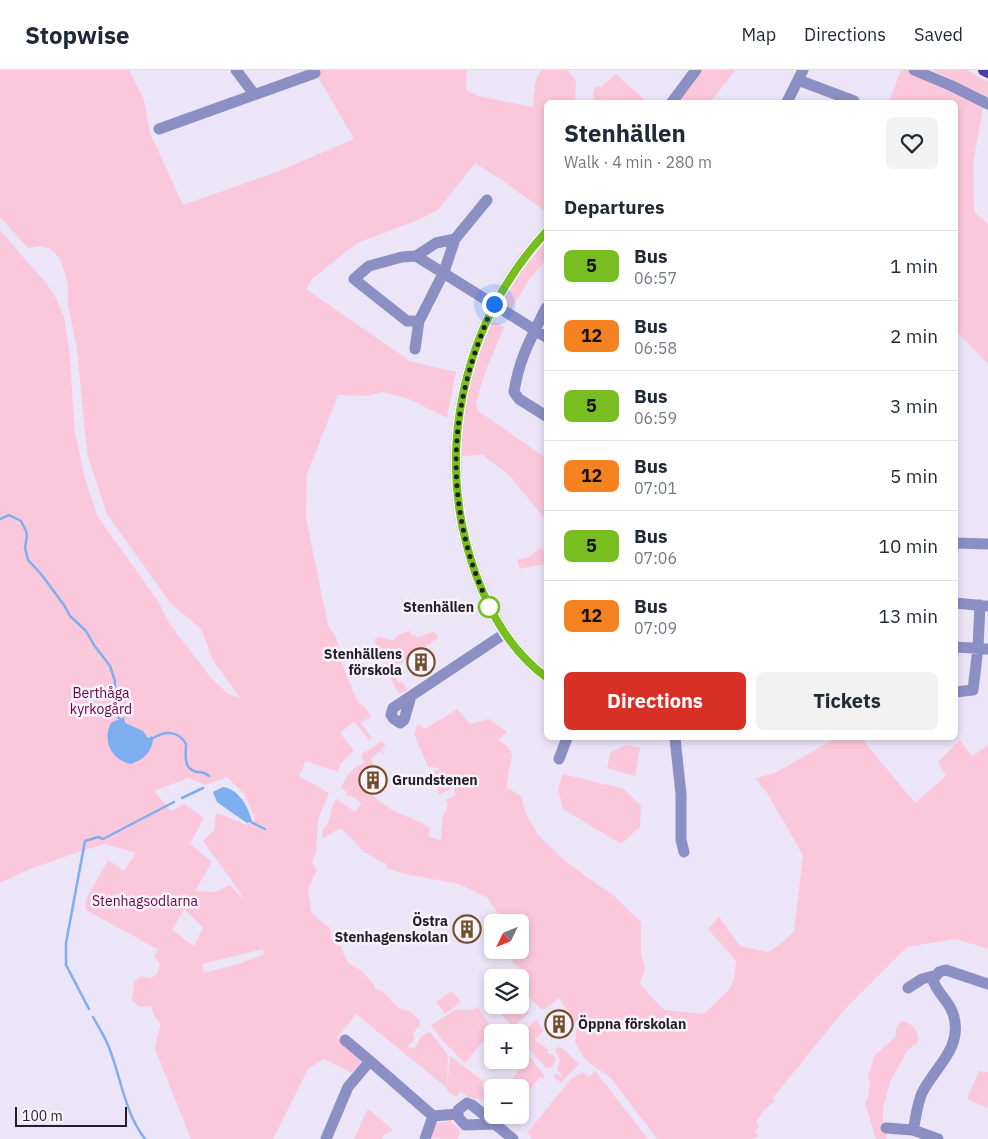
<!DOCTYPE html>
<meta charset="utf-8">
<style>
body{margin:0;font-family:"IBM Plex Sans",sans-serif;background:#f2f2f3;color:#1f2937;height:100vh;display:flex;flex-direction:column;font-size:19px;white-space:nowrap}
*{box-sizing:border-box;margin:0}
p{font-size:16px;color:#747a83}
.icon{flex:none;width:28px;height:28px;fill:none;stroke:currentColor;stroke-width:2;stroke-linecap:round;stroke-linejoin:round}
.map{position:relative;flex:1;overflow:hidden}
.side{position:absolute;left:544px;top:30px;width:414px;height:640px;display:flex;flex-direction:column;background:#fff;border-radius:8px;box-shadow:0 2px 8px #0003}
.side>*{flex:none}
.badge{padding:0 10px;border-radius:8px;font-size:18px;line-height:32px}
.needle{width:32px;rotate:227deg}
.buttons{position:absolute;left:484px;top:844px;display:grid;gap:10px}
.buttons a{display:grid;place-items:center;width:45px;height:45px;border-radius:8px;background:#fff;box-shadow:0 2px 8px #0003;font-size:25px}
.scale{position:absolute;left:15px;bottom:12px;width:112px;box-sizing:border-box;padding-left:5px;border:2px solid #221f26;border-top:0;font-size:14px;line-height:18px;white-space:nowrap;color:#221f26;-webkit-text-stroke:4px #f8f3fe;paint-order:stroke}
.you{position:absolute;width:25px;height:25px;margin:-12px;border:4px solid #fff;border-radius:50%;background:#1a73e8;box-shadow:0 0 0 8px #1a73e833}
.map>.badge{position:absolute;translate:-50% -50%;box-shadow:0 0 0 2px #fff}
h2{padding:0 20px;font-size:19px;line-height:45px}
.round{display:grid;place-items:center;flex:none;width:52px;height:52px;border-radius:8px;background:#f2f2f3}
.head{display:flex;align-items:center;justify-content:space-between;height:85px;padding:0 20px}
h1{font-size:24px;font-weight:800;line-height:38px}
.cta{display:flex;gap:10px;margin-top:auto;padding:10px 20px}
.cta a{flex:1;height:58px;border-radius:8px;background:#d93025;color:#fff;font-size:20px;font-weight:800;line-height:58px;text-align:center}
.cta a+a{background:#f2f2f3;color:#1f2937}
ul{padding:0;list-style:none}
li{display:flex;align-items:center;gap:15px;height:70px;padding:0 20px;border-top:1px solid #e0e1e3}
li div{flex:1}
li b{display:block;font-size:19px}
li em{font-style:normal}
li .badge{min-width:55px;font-weight:700;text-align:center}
header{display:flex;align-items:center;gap:30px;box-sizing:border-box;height:70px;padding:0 25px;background:#fff;border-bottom:1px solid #e0e1e3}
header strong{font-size:24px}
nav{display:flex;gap:28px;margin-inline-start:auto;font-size:18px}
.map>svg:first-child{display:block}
.green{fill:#fbc8db;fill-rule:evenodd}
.water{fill:#7caef0}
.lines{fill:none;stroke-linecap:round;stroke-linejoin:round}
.stream{stroke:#7caef0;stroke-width:2.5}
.minor{stroke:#8b8fc3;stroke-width:11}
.major{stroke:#44409c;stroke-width:12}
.line-casing{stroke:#fff;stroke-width:11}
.line{stroke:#78be20;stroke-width:8}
.walk{stroke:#221f26;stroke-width:5;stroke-dasharray:0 9}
.stop-dot{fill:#fff;stroke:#78be20;stroke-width:2.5}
.labels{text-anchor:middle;stroke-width:5;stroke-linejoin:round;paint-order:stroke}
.stop-label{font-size:14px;font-weight:bold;fill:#221f26;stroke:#f8f3fe;text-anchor:end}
.poi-label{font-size:14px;font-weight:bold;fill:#221f26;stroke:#f8f3fe;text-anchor:end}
.park-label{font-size:14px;fill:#6b033f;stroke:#f8f3fe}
</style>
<header>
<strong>Stopwise</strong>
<nav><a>Map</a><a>Directions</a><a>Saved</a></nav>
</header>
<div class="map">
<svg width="988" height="1069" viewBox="0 0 988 1069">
<rect width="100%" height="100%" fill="#ece4f7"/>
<path class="green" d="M 0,0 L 129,0 L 144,30 L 150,63 L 183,135 L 277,102 L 354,69 L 314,0 L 467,0 L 466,20 L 478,26 L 533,37 C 534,25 533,10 542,0 L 568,0 L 576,12 L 575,32 L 546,32 L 546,142 L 506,113 L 475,93 L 438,140 L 415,151 L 357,173 L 312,209 L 306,219 L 410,291 L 456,302 L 447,348 L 409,329 L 383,322 L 368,326 L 338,325 L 307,404 L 306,448 L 328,555 L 336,568 L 340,581 L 340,589 L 358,633 L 362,634 L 371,646 L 361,653 L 372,668 L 369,670 L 354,651 L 340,663 L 354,680 L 341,693 L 338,702 L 306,691 L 299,706 L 329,723 L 318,750 L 316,783 L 312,792 L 317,800 L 308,819 L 311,841 L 318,849 L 329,857 L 331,860 L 331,868 L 340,875 L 348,893 L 362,901 L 374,915 L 375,919 L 381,920 C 390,927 397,941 409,941 L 420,950 L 420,955 L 413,963 L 414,969 L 408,977 L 415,978 L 421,966 L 430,962 L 446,982 L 448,987 L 447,1018 L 356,944 L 337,968 L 362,991 L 352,1003 L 324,989 L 308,999 L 273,1069 L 191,1069 L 155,979 L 157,967 L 161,955 L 154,945 L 151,936 L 140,937 L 132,931 L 134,912 L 141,906 L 150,909 L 157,904 L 160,894 L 154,886 L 159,880 L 86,840 L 85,831 L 108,790 L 124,801 L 136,783 L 105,774 L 81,781 L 30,799 L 0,813 L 0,160 L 46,213 L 56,228 L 64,247 L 69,279 L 75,363 L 86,412 L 98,447 L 158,531 L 169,553 L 211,608 L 228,624 L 240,628 L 213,590 L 201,559 L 171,534 L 107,444 L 87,384 L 77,279 L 68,235 L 68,214 L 64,200 L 59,187 L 50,179 L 41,176 L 28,178 L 0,147 ZM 227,707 L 245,725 L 255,748 L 253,752 L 246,755 L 220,744 L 216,744 L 214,760 L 203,771 L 230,808 L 246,832 L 230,815 L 215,822 L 195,821 L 212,792 L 190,774 L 204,748 L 184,734 L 171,741 L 154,721 L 189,708 L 206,715 ZM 184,839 L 203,858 L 194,876 L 172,860 ZM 263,879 L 264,884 L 239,894 L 204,903 L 202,894 Z
M 701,0 L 736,0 L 710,32 L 678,32 Z
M 901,0 L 914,0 L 984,34 L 973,93 L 974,142 L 988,154 L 988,294 L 955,260 L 955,32 L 889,32 Z
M 932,0 L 967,0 L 988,12 L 988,29 Z
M 616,4 L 647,32 L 591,32 L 594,29 L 593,24 L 595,17 L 601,17 Z
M 546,171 L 546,190 L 529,210 L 509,243 L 499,235 L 524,198 Z
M 492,250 L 504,257 L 485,303 L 476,332 L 478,341 L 546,388 L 546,449 L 542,445 L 509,405 L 483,385 L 460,386 L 466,329 L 483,271 Z
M 540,478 L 546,481 L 544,494 L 520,499 L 517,490 L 529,487 Z
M 409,561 L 412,566 L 415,565 L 417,568 L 432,562 L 435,562 L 438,568 L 390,600 L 399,613 L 402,611 L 407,620 L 399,624 L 385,598 L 389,596 L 385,589 L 383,589 L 384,582 L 380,583 L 374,570 L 379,566 L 392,571 L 398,565 Z
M 457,639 L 470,654 L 489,649 L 507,662 L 505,665 L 503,664 L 499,671 C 519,682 510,688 508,706 C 507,710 507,714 507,718 L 521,726 L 526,744 L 538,765 L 566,792 L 614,826 L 641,852 L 641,884 L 645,898 L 640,914 L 664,940 L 704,944 L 730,919 L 734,908 L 736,891 L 708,859 L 719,847 L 740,876 L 768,882 L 783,872 L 794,861 L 803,785 L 767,723 L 755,708 L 775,703 L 836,668 L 863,668 L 867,675 L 915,733 L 946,706 L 938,692 L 960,670 L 972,687 L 988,675 L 988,879 L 956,869 L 907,877 L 845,939 L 773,1028 L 775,1031 L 764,1040 L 756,1052 L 759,1058 L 755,1060 L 758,1066 L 752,1069 L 657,1069 L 610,1007 L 588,992 L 583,986 L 575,972 L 577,955 L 559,928 L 545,939 L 541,939 L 520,918 L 520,908 L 509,906 L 520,897 L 514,894 L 510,886 L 513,880 L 520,880 L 520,852 L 503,852 L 488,828 L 459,814 L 405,804 L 386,798 L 386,794 L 364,782 L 341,758 L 323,768 C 320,758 327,757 330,749 C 332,741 330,736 337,729 L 355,742 L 361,734 L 354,727 L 346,725 L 347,722 L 341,718 C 347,708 350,697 363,694 L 364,691 L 362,689 L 362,684 L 382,671 L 386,677 L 381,678 L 384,682 L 383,683 L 380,681 L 371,689 L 374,693 L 364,705 L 371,711 L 368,714 L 371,716 L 366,721 L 392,740 L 424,754 L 430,758 L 428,766 L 441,770 L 443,746 L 448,735 L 446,730 L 455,725 L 454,717 L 439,725 L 436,711 L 431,702 L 440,698 L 428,697 L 414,664 L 418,654 L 425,659 Z
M 626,675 L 640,678 L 635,706 L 607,698 L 611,682 Z
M 563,704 L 624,719 L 641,736 L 640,757 L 621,774 L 563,739 L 558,718 Z
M 452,921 L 461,932 L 445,944 L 436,932 Z
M 520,931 L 529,943 L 513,957 L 493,935 L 520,935 Z
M 478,937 L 486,950 L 494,958 L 465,993 L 443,971 L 431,955 L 455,940 L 471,940 Z
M 536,949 L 543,961 L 535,970 L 549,980 L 547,982 L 550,985 L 552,984 L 556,988 L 552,997 L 546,998 L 531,981 L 520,973 L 520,962 L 518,962 L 523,958 L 526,960 Z
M 902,951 C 913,952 919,962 918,972 L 907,981 L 890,1012 L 883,1038 L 883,1054 L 887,1064 L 886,1069 L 876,1069 L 865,1033 L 868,1028 L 870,1012 L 868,1006 L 875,985 L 895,967 L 897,956 Z
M 558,977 L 565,980 L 579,994 L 561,1013 L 553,1006 L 557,1003 L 561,1007 L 562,1006 L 557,1000 L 560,990 L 555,980 Z
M 450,986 L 482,1010 L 484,1027 L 482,1030 L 478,1028 L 476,1029 L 468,1027 L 461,1021 L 456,1027 L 447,1021 Z
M 529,988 L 531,988 L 543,1004 L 544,1010 L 540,1007 L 522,1029 L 520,1032 L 524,1035 L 523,1037 L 520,1035 L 520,1018 L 505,1017 Z
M 595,1001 L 648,1069 L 533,1069 L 527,1063 L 571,1009 L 582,1002 L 589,1007 Z
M 979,1001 L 988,1002 L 988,1038 L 967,1029 Z
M 367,1040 L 371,1041 L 393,1060 L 383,1065 L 382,1069 L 354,1069 Z
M 447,1048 L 450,1048 L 453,1054 L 460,1060 L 458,1069 L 429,1068 C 434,1057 433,1052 446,1052 Z"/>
<path class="water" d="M 124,647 L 125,653 L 143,661 L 148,668 L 152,666 L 153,669 C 152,682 143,690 131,694 C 111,690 102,670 111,653 Z
M 223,717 C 239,719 248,737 252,751 L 247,753 L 217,732 L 213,722 Z"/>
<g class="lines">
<path class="stream" d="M 0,449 L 9,445 L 21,451 L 26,461 L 27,466 L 25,478 L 28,490 L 41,504 L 64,535 L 70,546 L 86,561 L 94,575 L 110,596 L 115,611 L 114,635 L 119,648
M 153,668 C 165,661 178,660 186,674 C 186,683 183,697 194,701 C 201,704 202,700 209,706
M 182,728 L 203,718
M 251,752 L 265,759
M 89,939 L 66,895 L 66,873 L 85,771 L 98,767 L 103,769 L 174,732
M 93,947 C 98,956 104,965 108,975 C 121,1006 124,1042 145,1069"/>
<path class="minor" d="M 236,0 L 254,24
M 914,0 L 952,16 L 988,34
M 798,10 L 854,31
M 672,32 L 696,0
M 787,32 L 803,0
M 159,59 L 315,3
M 487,130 L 455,169 L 444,202 L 419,251 L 407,251 L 354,209 L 369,196 L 402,187 L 416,186 L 546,267
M 546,162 C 461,254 433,387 476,505 C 491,545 511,581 546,607
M 416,186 L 436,173 L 455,169
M 546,238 C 531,268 519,289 514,322 L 519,329 L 546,346
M 415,279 L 419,251
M 955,473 L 988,474
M 955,533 L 986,536
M 955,577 L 988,579
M 955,622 L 973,620 L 978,578 L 980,535
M 411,626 L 393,638 L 391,645 L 394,649 L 400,653 L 404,650 L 411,626 L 504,564
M 675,668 L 681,724 L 681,770 L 684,782
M 559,689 L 567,668
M 908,918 L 922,909 L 937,905
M 345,970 L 370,991
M 494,1054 L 465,1055 L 458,1047 L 458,1040 L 467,1033 L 472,1035 L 513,1069
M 886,1058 L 913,1060
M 326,1069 L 348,1017 L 370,991 L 433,1046 L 458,1044
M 425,1069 L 433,1046
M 938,1069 L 913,1060 C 916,1048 917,1034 922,1023 C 935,997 962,979 954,947 C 951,932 937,924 933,910 L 939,902 L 946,900 L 988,914"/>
<path class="major" d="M 984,0 L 988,2"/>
</g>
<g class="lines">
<g class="line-casing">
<path id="line" d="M 546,162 C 461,255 433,386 476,505 C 491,545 511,581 546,607"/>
</g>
<use href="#line" class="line"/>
<path class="walk" d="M 489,537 C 482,519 474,502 469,483 C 444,394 457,317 494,234"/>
</g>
<defs>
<g id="building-ring" transform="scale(1.4375)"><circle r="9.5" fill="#f8f3fe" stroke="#724f28" stroke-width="1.5"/><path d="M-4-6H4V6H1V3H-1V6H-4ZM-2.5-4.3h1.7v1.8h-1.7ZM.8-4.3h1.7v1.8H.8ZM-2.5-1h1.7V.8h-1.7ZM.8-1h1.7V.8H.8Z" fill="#724f28"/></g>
</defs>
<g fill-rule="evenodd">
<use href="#building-ring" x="421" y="592"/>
<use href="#building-ring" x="373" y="710"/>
<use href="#building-ring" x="467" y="859"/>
<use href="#building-ring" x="559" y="954"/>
</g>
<circle class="stop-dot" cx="489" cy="537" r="10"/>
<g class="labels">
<g class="stop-label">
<text x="474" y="542">Stenhällen</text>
</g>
<g class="poi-label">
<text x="402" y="589">Stenhällens<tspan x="402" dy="16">förskola</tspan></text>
<text x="392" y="715" text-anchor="start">Grundstenen</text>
<text x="448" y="856">Östra<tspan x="448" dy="16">Stenhagenskolan</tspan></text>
<text x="578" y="959" text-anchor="start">Öppna förskolan</text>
</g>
<g class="park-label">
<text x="101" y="628">Berthåga<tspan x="101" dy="16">kyrkogård</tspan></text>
<text x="145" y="836">Stenhagsodlarna</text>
</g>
</g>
</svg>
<div class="buttons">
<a><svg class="needle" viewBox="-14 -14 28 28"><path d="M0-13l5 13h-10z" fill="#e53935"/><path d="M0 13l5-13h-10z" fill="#747a83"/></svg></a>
<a><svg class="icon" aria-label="layers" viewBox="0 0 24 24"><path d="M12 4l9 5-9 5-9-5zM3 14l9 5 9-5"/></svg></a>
<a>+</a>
<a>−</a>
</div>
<div class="scale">100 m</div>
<div class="you" style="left:494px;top:234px"></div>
<section class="side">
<div class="head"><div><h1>Stenhällen</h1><p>Walk · 4 min · 280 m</p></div><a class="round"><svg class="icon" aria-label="heart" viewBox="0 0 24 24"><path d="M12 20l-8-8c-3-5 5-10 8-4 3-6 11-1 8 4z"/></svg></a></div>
<h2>Departures</h2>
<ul>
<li><span class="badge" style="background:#78be20;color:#111">5</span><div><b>Bus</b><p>06:57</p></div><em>1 min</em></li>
<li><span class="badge" style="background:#f58220;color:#111">12</span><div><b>Bus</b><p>06:58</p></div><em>2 min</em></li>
<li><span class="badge" style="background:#78be20;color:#111">5</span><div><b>Bus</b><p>06:59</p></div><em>3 min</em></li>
<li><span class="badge" style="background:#f58220;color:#111">12</span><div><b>Bus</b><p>07:01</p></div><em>5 min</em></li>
<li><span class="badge" style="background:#78be20;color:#111">5</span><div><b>Bus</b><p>07:06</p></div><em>10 min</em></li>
<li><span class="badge" style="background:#f58220;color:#111">12</span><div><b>Bus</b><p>07:09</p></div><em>13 min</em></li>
</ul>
<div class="cta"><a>Directions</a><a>Tickets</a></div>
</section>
</div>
